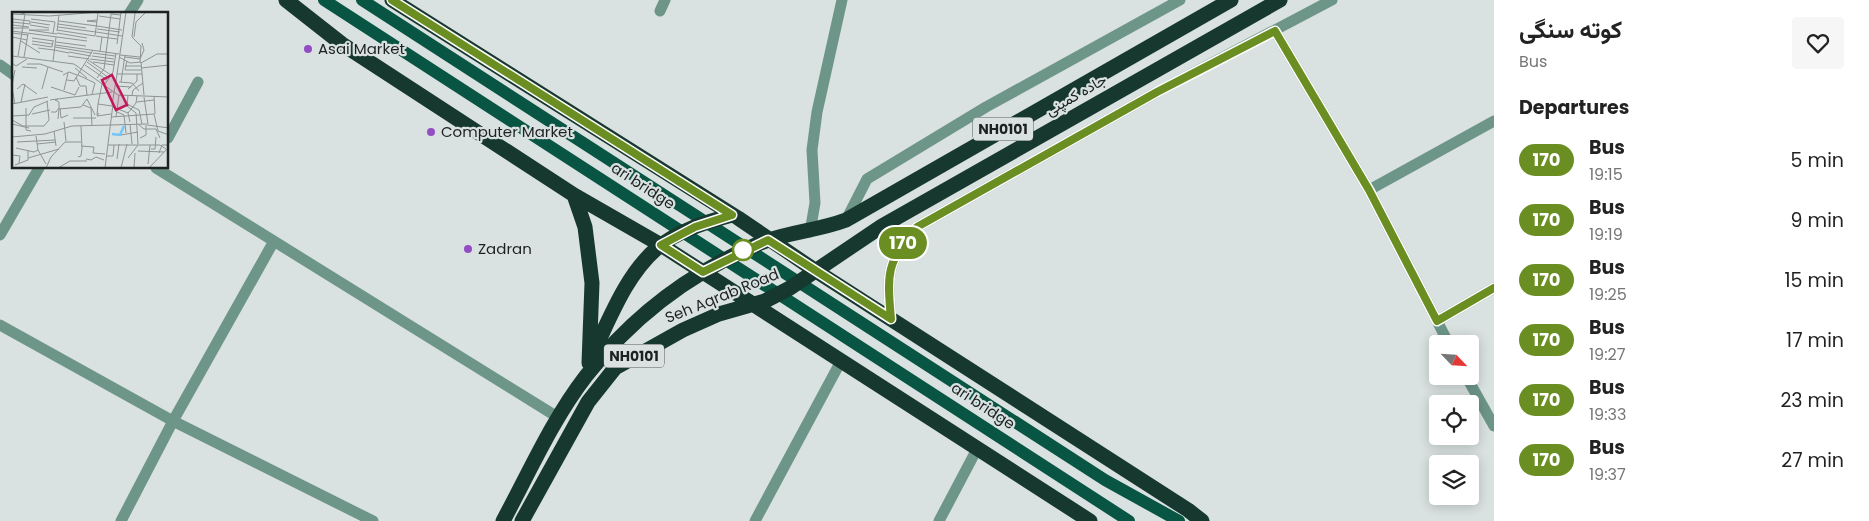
<!DOCTYPE html>
<meta charset="utf-8">
<style>
body{margin:0;font-family:Poppins,Vazirmatn,sans-serif;background:#f6f6f6;color:#222;height:100vh;display:flex;flex-direction:column;font-size:19px;white-space:nowrap}
*{box-sizing:border-box;margin:0}
p{font-size:16px;color:#767676}
.icon{flex:none;width:28px;height:28px;fill:none;stroke:currentColor;stroke-width:2;stroke-linecap:round;stroke-linejoin:round}
.map{position:relative;flex:1;overflow:hidden}
.panel{display:flex;flex-direction:column;background:#fff;width:375px}
.panel>*{flex:none}
.badge{padding:0 10px;border-radius:16px;font-size:18px;line-height:32px}
.needle{width:32px;rotate:115deg}
.fabs{position:absolute;left:1429px;top:335px;display:grid;gap:10px}
.fabs a{display:grid;place-items:center;width:50px;height:50px;border-radius:5px;background:#fff;box-shadow:0 2px 12px #0003;font-size:25px}
.map>.badge{position:absolute;translate:-50% -50%;box-shadow:0 0 0 2px #fff}
h2{padding:0 25px;font-size:19px;line-height:45px}
.round{display:grid;place-items:center;flex:none;width:52px;height:52px;border-radius:5px;background:#f6f6f6}
.summary{display:flex;align-items:center;justify-content:space-between;height:85px;padding:0 25px}
h1{font-size:24px;font-weight:700;line-height:38px}
ul{padding:0;list-style:none}
li{display:flex;align-items:center;gap:15px;height:60px;padding:0 25px}
li div{flex:1}
li b{display:block;font-size:19px}
li em{font-style:normal}
li .badge{min-width:55px;font-weight:700;text-align:center}
main{display:flex;flex:1;min-height:0}
.map>svg:first-child{display:block}
.lines{fill:none;stroke-linecap:round;stroke-linejoin:round}
.minor{stroke:#6d9688;stroke-width:11}
.major{stroke:#095543;stroke-width:12}
.highway{stroke:#16382e;stroke-width:15}
.line-casing{stroke:#fff;stroke-width:11}
.line{stroke:#6b8e23;stroke-width:8}
.poi-dot{fill:#924ec2;stroke:#d9e1e1;stroke-width:2}
.stop-dot{fill:#fff;stroke:#6b8e23;stroke-width:2.5}
.labels{text-anchor:middle;stroke-width:4.5;stroke-linejoin:round;paint-order:stroke}
.shield{fill:#d9e1e1;stroke:#565b5b;stroke-width:1}
.shield-label{font-size:14px;font-weight:bold;fill:#1e2121}
.poi-label{font-size:15px;fill:#1e2121;stroke:#d9e1e1;text-anchor:start}
.street-label{font-size:15px;fill:#1e2121;stroke:#d9e1e1}
.inset-river{fill:none;stroke:#75c5fb;stroke-width:2.5}
.inset-road{fill:none;stroke:#8e9494;stroke-width:1}
.view{fill:#c2185b;fill-opacity:0.15;stroke:#c2185b;stroke-width:2.5}
.inset-edge{fill:none;stroke:#1e2121;stroke-width:2.5}
</style>
<main>
<div class="map">
<svg width="1494" height="521" viewBox="0 0 1494 521">
<rect width="100%" height="100%" fill="#d9e1e1"/>
<g class="lines">
<path class="minor" d="M 660,11 L 665,0
M 129,14 L 138,0
M 1275,31 L 1369,190 L 1449,344
M 0,65 L 14,75
M 168,138 L 198,82
M 156,168 L 559,418
M 1369,190 L 1494,121
M 846,220 L 867,179 L 986,107 L 1180,0
M 810,232 L 815,203 L 812,150 L 817,112 L 842,0
M 0,235 L 39,168
M 891,319 C 887,274 886,262 917,227 L 1157,92 L 1332,0
M 1437,321 L 1494,288
M 0,325 L 173,421 L 373,521
M 1466,376 L 1494,426
M 121,521 L 173,421 L 274,241
M 755,521 L 841,361
M 939,521 L 977,449"/>
<path class="major" d="M 324,0 L 1129,521
M 362,0 L 1105,480 L 1179,521"/>
<path class="highway" d="M 286,0 L 342,44 L 574,195 L 585,227 L 592,283 L 589,363
M 392,0 L 738,218 L 816,271 L 1188,510 L 1202,521
M 574,195 L 661,245 L 1090,521
M 591,357 C 609,321 625,276 656,249 C 677,231 706,222 732,215
M 503,521 C 529,473 552,420 586,376 C 631,318 690,273 758,244 C 786,232 817,231 846,220 L 1231,0
M 522,521 L 588,402 L 615,368 L 683,330 L 719,314 L 765,301 L 790,288 L 882,226 L 1280,0"/>
</g>
<g class="lines">
<g class="line-casing">
<path id="line" d="M 392,0 L 732,215 L 695,227 L 661,245 L 703,272 L 768,240 L 891,319 C 887,274 886,262 917,227 L 1157,92 L 1275,31 L 1369,190 L 1437,321 L 1494,288"/>
</g>
<use href="#line" class="line"/>
</g>
<g class="poi-dot">
<circle cx="308" cy="49" r="5"/>
<circle cx="431" cy="132" r="5"/>
<circle cx="468" cy="249" r="5"/>
</g>
<circle class="stop-dot" cx="743" cy="250" r="10"/>
<g class="labels">
<g class="shield">
<rect x="973" y="117.5" width="60" height="23" rx="4"/>
<rect x="604" y="344.5" width="60" height="23" rx="4"/>
</g>
<g class="shield-label">
<text x="1003" y="134">NH0101</text>
<text x="634" y="361">NH0101</text>
</g>
<g class="poi-label">
<text x="318" y="54">Asai Market</text>
<text x="441" y="137">Computer Market</text>
<text x="478" y="254">Zadran</text>
</g>
<g class="street-label">
<text transform="translate(1076 95) rotate(-30)" y="5">جاده کمپنی</text>
<text transform="translate(643 186) rotate(33)" y="5">ari bridge</text>
<text transform="translate(722 296) rotate(-22)" y="5">Seh Aqrab Road</text>
<text transform="translate(983 406) rotate(33)" y="5">ari bridge</text>
</g>
</g>
<g transform="translate(12 12)">
<rect width="156" height="156" fill="#d9e1e1"/>
<path class="inset-river" d="M 100,122 L 108,123 L 112,114"/>
<path class="inset-road" d="M 123,1 L 120,25 L 129,34 L 128,50M 0,2 L 37,4 L 87,0M 87,4 L 108,7M 1,7 L 18,9 L 18,12 L 0,10 ZM 19,7 L 43,10 L 41,21M 47,9 L 85,14M 19,10 L 38,13M 85,10 L 75,9 L 85,8M 46,12 L 74,16M 0,13 L 17,15M 18,13 L 37,16M 85,14 L 110,18M 46,15 L 84,20M 0,16 L 17,16M 85,17 L 108,20M 37,18 L 17,18 L 45,22M 45,18 L 83,24 L 86,1M 0,19 L 75,29M 45,19 L 47,3M 84,20 L 110,24M 0,21 L 16,23M 45,21 L 75,26M 84,24 L 90,25 L 88,39M 0,25 L 15,28M 90,25 L 105,27M 122,25 L 124,10 L 134,0M 20,26 L 42,29M 9,29 L 28,41M 20,29 L 40,32M 44,30 L 74,34M 20,32 L 40,35 L 41,29M 105,32 L 109,0M 43,33 L 107,42M 43,35 L 80,41M 26,36 L 42,38M 42,38 L 57,41M 57,40 L 79,44M 81,41 L 103,44M 108,43 L 128,45M 0,44 L 62,52 L 106,83 L 157,85M 6,44 L 13,2 L 9,1M 56,44 L 77,47M 80,44 L 102,47M 12,45 L 16,22M 107,45 L 118,51 L 129,50 L 132,83M 113,45 L 128,47M 78,47 L 102,50M 128,47 L 132,38 L 130,31M 76,48 L 99,63M 41,49 L 44,25M 115,49 L 113,58 L 129,58M 75,50 L 97,66M 81,50 L 102,53M 0,51 L 4,54 L 15,47M 129,51 L 145,42 L 157,42M 15,52 L 28,52 L 51,60M 73,53 L 95,68M 113,54 L 129,54M 10,55 L 25,56M 63,56 L 75,66M 129,56 L 157,53M 105,62 L 130,62M 51,63 L 57,60 L 65,63M 66,63 L 83,71 L 80,82M 64,65 L 68,74 L 74,74 L 75,83M 85,66 L 92,57 L 99,2 L 109,3M 55,68 L 62,69 L 81,38M 104,69 L 114,0M 107,70 L 120,71 L 127,79M 109,70 L 113,43M 93,72 L 101,60 L 104,41M 0,73 L 3,58M 104,74 L 119,75M 39,75 L 63,83 L 67,75M 0,76 L 3,92M 5,77 L 11,72 L 25,82M 30,77 L 36,55M 116,77 L 125,69 L 125,62M 52,78 L 56,61M 116,83 L 115,94 L 124,101 L 126,132M 120,83 L 121,78 L 131,71M 142,84 L 143,102M 132,85 L 136,112M 38,88 L 100,80M 9,90 L 13,72M 125,90 L 142,88M 0,92 L 36,85M 86,92 L 90,72M 115,92 L 127,98 L 130,112M 71,93 L 79,96 L 80,113M 100,93 L 104,68M 101,95 L 116,101 L 118,110M 14,96 L 14,118 L 19,119M 48,96 L 49,106 L 56,103M 39,100 L 44,100 L 47,96 L 47,90 L 43,88 L 46,87M 105,100 L 112,103 L 114,121M 87,101 L 85,104 L 99,102M 116,101 L 124,91 L 125,84M 20,102 L 38,98M 85,103 L 86,92 L 100,94M 0,104 L 17,103 L 22,95 L 36,89M 99,105 L 142,102 L 146,119 L 157,123M 104,105 L 107,83M 61,106 L 84,106M 46,107 L 47,97 L 69,95 L 75,87 L 83,103M 0,108 L 11,114 L 32,114 L 37,108 L 35,89M 52,110 L 54,129M 0,112 L 17,116M 118,112 L 120,132M 127,113 L 132,117 L 144,117 L 148,126M 135,113 L 157,116M 42,119 L 44,134M 109,123 L 126,120M 24,124 L 26,138 L 34,152M 0,125 L 33,122 L 60,114 L 135,112M 128,126 L 134,123 L 134,113M 5,130 L 43,128M 25,132 L 44,130M 96,133 L 148,133 L 154,137M 69,134 L 82,135 L 81,141 L 93,142M 4,136 L 22,140 L 26,138M 139,137 L 143,137 L 144,125M 126,139 L 152,140M 147,141 L 150,133 L 157,133M 0,143 L 8,144 L 7,151M 94,144 L 101,144 L 102,133M 66,145 L 69,144 L 70,136 L 69,114M 16,146 L 47,137M 116,146 L 126,133M 74,147 L 79,148 L 84,145 L 92,148M 105,147 L 107,132M 136,152 L 138,133M 3,153 L 16,148 L 16,138M 34,156 L 39,145 L 53,130 L 69,130M 46,156 L 58,149 L 75,149M 93,156 L 101,92M 109,156 L 115,132M 122,156 L 123,141M 137,156 L 157,135"/>
<path class="view" d="M 100,63 L 115,93 L 104,98 L 90,68 Z"/>
<rect width="156" height="156" class="inset-edge"/>
</g>
</svg>
<div class="fabs">
<a><svg class="needle" viewBox="-14 -14 28 28"><path d="M0-13l5 13h-10z" fill="#e53935"/><path d="M0 13l5-13h-10z" fill="#767676"/></svg></a>
<a><svg class="icon" aria-label="locate" viewBox="0 0 24 24"><circle cx="12" cy="12" r="6"/><path d="M12 2v4M12 18v4M2 12h4M18 12h4"/></svg></a>
<a><svg class="icon" aria-label="layers" viewBox="0 0 24 24"><path d="M12 4l9 5-9 5-9-5zM3 14l9 5 9-5"/></svg></a>
</div>
<b class="badge" style="left:903px;top:243px;background:#6b8e23;color:#fff">170</b>
</div>
<section class="panel">
<div class="summary"><div><h1>کوته سنگی</h1><p>Bus</p></div><a class="round"><svg class="icon" aria-label="heart" viewBox="0 0 24 24"><path d="M12 20l-8-8c-3-5 5-10 8-4 3-6 11-1 8 4z"/></svg></a></div>
<h2>Departures</h2>
<ul>
<li><span class="badge" style="background:#6b8e23;color:#fff">170</span><div><b>Bus</b><p>19:15</p></div><em>5 min</em></li>
<li><span class="badge" style="background:#6b8e23;color:#fff">170</span><div><b>Bus</b><p>19:19</p></div><em>9 min</em></li>
<li><span class="badge" style="background:#6b8e23;color:#fff">170</span><div><b>Bus</b><p>19:25</p></div><em>15 min</em></li>
<li><span class="badge" style="background:#6b8e23;color:#fff">170</span><div><b>Bus</b><p>19:27</p></div><em>17 min</em></li>
<li><span class="badge" style="background:#6b8e23;color:#fff">170</span><div><b>Bus</b><p>19:33</p></div><em>23 min</em></li>
<li><span class="badge" style="background:#6b8e23;color:#fff">170</span><div><b>Bus</b><p>19:37</p></div><em>27 min</em></li>
</ul>
</section>
</main>
